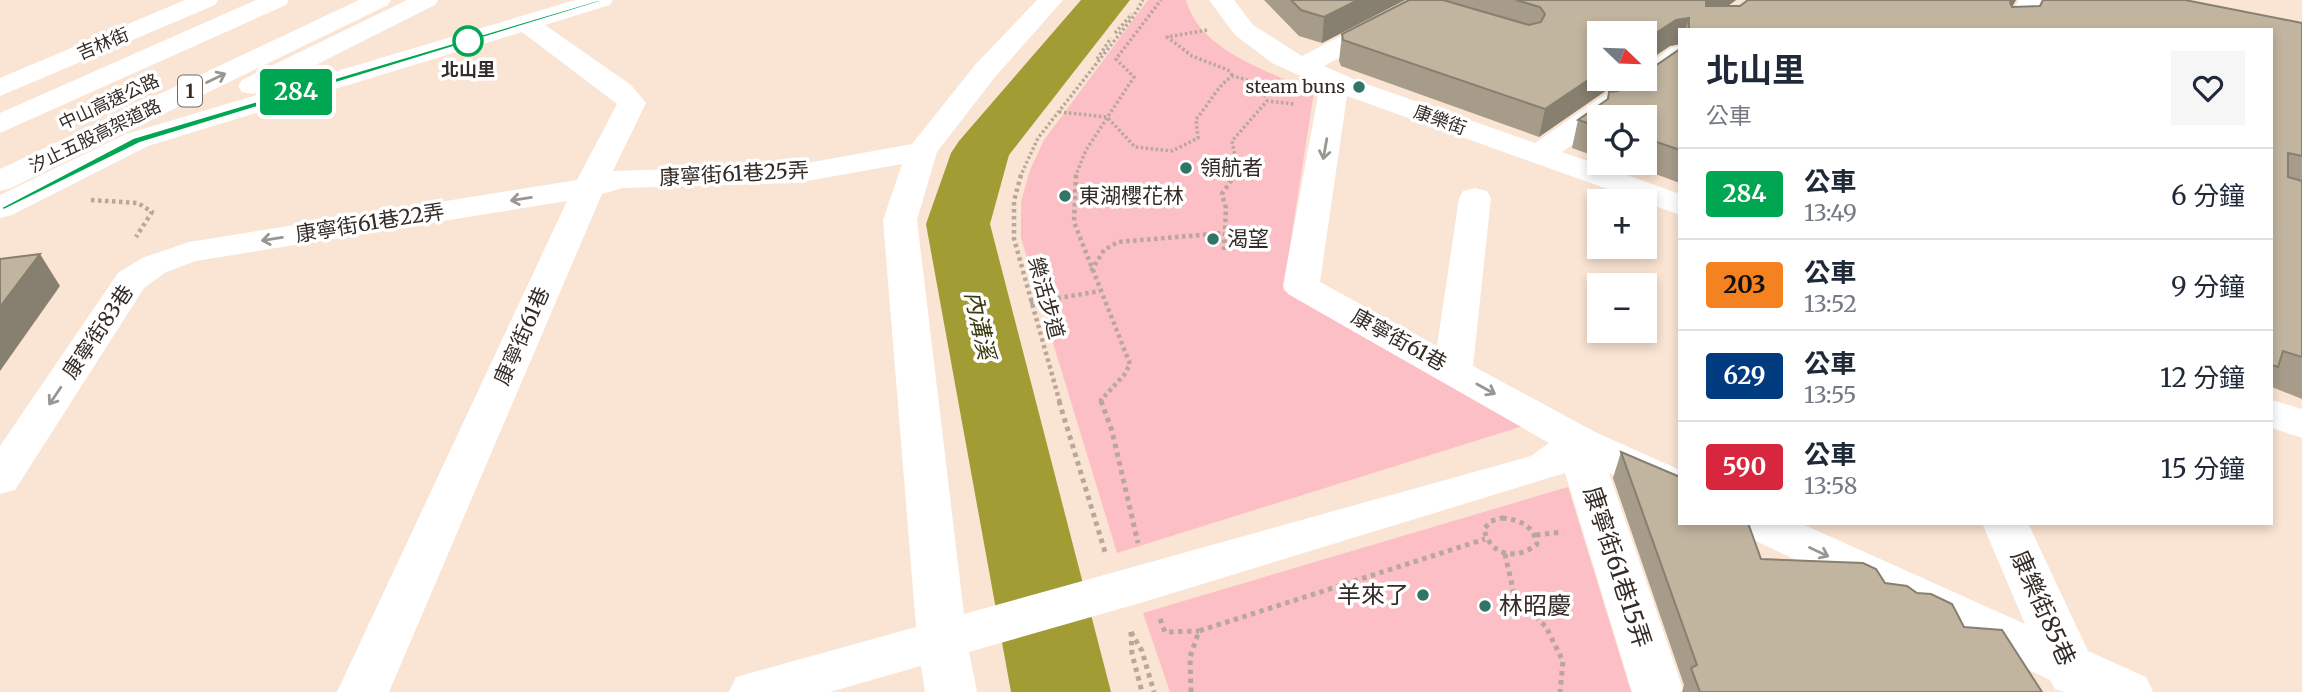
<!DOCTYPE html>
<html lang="zh-TW">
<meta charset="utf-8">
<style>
body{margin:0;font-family:Merriweather,"Noto Sans TC",serif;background:#f6f6f7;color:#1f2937;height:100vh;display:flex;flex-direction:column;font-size:26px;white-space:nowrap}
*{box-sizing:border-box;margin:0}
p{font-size:23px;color:#747a83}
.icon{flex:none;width:38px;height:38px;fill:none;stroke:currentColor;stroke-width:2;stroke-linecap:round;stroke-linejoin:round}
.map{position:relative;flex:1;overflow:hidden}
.panel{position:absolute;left:1678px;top:28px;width:595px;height:497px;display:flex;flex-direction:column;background:#fff;border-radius:0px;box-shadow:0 4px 10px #0003}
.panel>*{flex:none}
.badge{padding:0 14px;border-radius:5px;font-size:24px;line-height:46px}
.needle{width:46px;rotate:113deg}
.fabs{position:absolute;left:1587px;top:21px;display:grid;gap:14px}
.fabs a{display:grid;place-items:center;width:70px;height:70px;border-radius:0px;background:#fff;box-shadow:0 4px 10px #0003;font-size:35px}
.map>.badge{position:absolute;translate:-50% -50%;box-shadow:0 0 0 4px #fff}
.round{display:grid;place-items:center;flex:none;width:74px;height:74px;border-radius:0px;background:#f6f6f7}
.head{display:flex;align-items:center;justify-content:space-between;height:119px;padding:0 28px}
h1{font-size:33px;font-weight:700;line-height:52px}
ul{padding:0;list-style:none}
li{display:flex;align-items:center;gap:21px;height:91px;padding:0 28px;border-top:2px solid #e0e1e3}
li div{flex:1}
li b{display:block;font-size:26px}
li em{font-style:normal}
li .badge{min-width:77px;font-weight:700;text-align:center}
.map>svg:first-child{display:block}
.green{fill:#fcbfc5}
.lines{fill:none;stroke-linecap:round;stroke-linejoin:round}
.river{fill:#a19d34;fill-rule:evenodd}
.path-far2{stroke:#b9a89a;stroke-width:3.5;stroke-dasharray:2.5 2.5;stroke-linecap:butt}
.path-far1{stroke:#b9a89a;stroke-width:4.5;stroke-dasharray:3.5 3.5;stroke-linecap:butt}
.path{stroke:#b9a89a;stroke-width:5;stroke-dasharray:4.5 4.5;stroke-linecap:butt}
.minor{fill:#fff;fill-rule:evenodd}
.highway{fill:#fff;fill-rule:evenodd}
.wall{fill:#a69c89}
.shaded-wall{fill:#877f6f}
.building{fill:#c1b59f;stroke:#877f6f;stroke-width:2}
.oneway{stroke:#9a9692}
.line{fill:#00a651;stroke:#fff;stroke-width:2}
.stop-dot{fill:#fff;stroke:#00a651;stroke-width:3.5}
.poi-dot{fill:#317567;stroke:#fff;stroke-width:2.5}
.labels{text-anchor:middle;stroke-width:7;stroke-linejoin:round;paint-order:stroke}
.far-street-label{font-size:18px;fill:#342c26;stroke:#fff}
.far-stop-label{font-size:18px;font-weight:bold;fill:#342c26;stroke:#fff}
.far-poi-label{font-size:18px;fill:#342c26;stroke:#fff;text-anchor:end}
.shield{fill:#fff;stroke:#716b67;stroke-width:2}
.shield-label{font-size:19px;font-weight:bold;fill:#342c26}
.poi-label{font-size:21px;fill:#342c26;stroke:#fff;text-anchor:start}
.street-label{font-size:21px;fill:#342c26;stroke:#fff}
.water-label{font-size:23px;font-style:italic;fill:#3b390e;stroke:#fff}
.near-street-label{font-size:24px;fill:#342c26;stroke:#fff}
.near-poi-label{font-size:24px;fill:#342c26;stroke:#fff;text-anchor:end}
</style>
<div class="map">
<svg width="2302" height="692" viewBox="0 0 2302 692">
<rect width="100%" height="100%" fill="#fae4d3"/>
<path class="green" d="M 1148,0 L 1186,0 C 1200,52 1269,71 1314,92 L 1283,290 L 1523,426 L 1117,553 L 1021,238 L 1021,202 L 1030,170 L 1044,140 Z
M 1568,487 L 1631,692 L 1170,692 L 1143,613 Z"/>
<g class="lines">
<path class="river" d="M 1081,0 L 1130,0 L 1009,155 L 990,224 L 1111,692 L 1011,692 L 926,224 L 951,153 L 959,141 Z"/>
<path class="path-far2" d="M 1207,30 L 1167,37 L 1192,56 L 1228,70 L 1233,76
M 1115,33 L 1132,14
M 1097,59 L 1111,38
M 1059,112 L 1107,117 L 1135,147 L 1172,151 L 1198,138 L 1196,119 C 1209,105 1217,85 1233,76 C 1249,80 1262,84 1267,101
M 1020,177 L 1038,138 L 1133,17 L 1143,0
M 1075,177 L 1086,150 L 1134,77 L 1116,59 L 1161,0
M 1234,177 L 1238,171 L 1232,141 L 1267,101 L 1294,104"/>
<path class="path-far1" d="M 1021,175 L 1014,201 L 1014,239 L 1060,403
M 1076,175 L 1074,222 L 1130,364 L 1124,375 L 1101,400 L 1102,403
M 91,200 L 138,203 L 152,212 L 136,237
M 1224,250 L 1226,208 L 1222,194 L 1235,175
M 1091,271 L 1104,250 L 1118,242 L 1224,233
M 1030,303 L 1100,291"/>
<path class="path" d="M 1059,401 L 1105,552
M 1101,401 L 1112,431 L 1138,543
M 1502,518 C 1520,520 1533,525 1537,544 C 1517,561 1490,556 1484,529 L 1491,521 Z
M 1536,535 L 1563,532
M 1505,554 L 1514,594 L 1546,627 L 1563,661 L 1560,692
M 1160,619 L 1165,632 L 1199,631
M 1131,632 L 1142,651 L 1154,692
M 1131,632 L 1132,654 L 1142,692
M 1191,692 L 1190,657 L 1199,631 L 1485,539"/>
<path class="minor" d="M 185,0 L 218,0 L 215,5 L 0,96 L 0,78 Z
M 407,0 L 438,0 L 435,5 L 262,92 L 252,94 L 242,92 L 238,86 L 242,80 Z
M 575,0 L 613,0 L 610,5 L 545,25 L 631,85 L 646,103 L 613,171 L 796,165 L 912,144 L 975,65 L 1037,0 L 1063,0 L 995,77 L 937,152 L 917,220 L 964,614 L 1531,456 L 1549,443 L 1288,294 L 1283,286 L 1320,85 L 1272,63 L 1235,35 L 1209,0 L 1234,0 L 1253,25 L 1302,56 L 1410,0 L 1441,0 L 1438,5 L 1324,66 L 1358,81 L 1535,143 L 1627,79 L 1645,79 L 1645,66 L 1671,48 L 1680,46 L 1680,67 L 1610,117 L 1600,117 L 1600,125 L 1562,152 L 1680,194 L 1680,215 L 1347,96 L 1320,282 L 1437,346 L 1459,198 L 1463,191 L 1475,188 L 1487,191 L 1491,198 L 1473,366 L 1595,432 L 1680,470 L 1680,503 L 1609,473 L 1684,692 L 1632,692 L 1565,473 L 1147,601 L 969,652 L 977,692 L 925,692 L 921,666 L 830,692 L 729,692 L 736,677 L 916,627 L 883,220 L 902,164 L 796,183 L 622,188 L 602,194 L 389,692 L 337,692 L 567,201 L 196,261 L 166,272 L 144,288 L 15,490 L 0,494 L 0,446 L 118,273 L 142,258 L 189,242 L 577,180 L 617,104 L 522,32 L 148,146 L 12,215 L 0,218 L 0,195 L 126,134 Z
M 2019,0 L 2043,0 L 2027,30 L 2001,30 Z
M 2272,400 L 2302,409 L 2302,438 L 2272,428 Z
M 1734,523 L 1800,523 L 2025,624 L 1982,523 L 2028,523 L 2088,651 L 2146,677 L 2153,692 L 2065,692 L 2055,689 L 2050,680 L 1741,534 Z"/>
<path class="highway" d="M 256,0 L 289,0 L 286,5 L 0,133 L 0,113 Z
M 359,0 L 391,0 L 388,5 L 11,188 L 0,191 L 0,169 Z"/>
</g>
<path class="wall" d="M 1264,0 L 1405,0 L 1322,43 L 1299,36 Z
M 1409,0 L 1736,0 L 1727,6 L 1740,6 L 1748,0 L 2016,0 L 2012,7 L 2302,23 L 2302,399 L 2272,387 L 2272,30 L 1680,30 L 1680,44 L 1670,46 L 1646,62 L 1645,66 L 1645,33 L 1539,137 L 1341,66 L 1339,61 L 1342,34 Z
M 1680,49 L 1680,183 L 1628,164 L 1624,167 L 1612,163 L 1645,163 L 1645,117 L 1600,117 L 1600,158 L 1572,148 L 1578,120 L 1607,100 L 1609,92 L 1618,91 Z
M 1621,452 L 1761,559 L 1885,583 L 1964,627 L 2042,692 L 1682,692 L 1684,685 L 1613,478 Z"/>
<path class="shaded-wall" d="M 1358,0 L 1405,0 L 1322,43 L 1324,17 Z
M 1710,0 L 1736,0 L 1699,28 L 1706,2 Z
M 2011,0 L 2016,0 L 1999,29 Z
M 1689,18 L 1685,30 L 1680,30 L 1680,44 L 1670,46 L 1646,62 L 1649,50 L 1650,37 L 1676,20 Z
M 1600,72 L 1600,79 L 1623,79 L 1539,137 L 1545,109 Z
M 40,254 L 60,286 L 0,371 L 0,307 Z"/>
<path class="building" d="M 1291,0 L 1358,0 L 1324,17 L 1301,10 Z
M 1409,0 L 1443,0 L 1529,25 L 1541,22 L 1545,14 L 1540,7 L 1516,0 L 1710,0 L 1706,2 L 1706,6 L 1740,6 L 1748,0 L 2011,0 L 2010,3 L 2012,7 L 2040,6 L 2043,0 L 2185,0 L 2302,23 L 2302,156 L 2288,153 L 2288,177 L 2302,181 L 2302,357 L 2283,351 L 2278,367 L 2272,365 L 2272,30 L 1689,30 L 1689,18 L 1676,20 L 1650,37 L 1649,50 L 1645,50 L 1645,33 L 1600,33 L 1600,72 L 1545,109 L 1343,40 L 1342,34 Z
M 1680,49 L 1680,150 L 1645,138 L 1645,117 L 1600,117 L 1600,127 L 1578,120 L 1608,99 L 1609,92 L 1618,91 L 1636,79 L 1645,79 L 1645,73 Z
M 40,254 L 0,307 L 0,259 Z
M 1621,452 L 1680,477 L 1680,523 L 1748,523 L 1761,559 L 1863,563 L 1876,569 L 1885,583 L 1907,586 L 1917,593 L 1931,594 L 1952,604 L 1964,627 L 2002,630 L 2042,692 L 1700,692 L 1691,668 L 1697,665 Z"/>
<defs><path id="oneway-shaft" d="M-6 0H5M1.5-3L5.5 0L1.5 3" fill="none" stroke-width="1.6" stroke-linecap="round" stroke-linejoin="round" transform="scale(1.75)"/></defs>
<g class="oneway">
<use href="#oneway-shaft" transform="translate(216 78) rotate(-26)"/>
<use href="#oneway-shaft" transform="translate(1325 149) rotate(100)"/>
<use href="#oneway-shaft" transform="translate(521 199) rotate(171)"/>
<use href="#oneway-shaft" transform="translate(272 239) rotate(171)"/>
<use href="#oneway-shaft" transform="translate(1486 389) rotate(29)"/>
<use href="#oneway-shaft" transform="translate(55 396) rotate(124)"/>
<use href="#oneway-shaft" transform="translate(1819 552) rotate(25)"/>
</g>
<path class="line" d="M 598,0 L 606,0 L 140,143 L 4,210 L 0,208 L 133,138 Z"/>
<circle class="stop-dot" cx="468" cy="41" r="14"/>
<g class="poi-dot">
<circle cx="1359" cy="87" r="7"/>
<circle cx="1186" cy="168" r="7"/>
<circle cx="1065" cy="196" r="7"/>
<circle cx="1213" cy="239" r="7"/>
<circle cx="1423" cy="595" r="7"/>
<circle cx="1485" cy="606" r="7"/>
</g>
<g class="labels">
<g class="far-street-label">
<text transform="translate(103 44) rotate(-23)" y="6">吉林街</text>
<text transform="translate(109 102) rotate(-25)" y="6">中山高速公路</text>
<text transform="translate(1440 120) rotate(20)" y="6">康樂街</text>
<text transform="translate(95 136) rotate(-26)" y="6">汐止五股高架道路</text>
</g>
<g class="far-stop-label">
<text x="468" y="76">北山里</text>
</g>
<g class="far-poi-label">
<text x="1345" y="93">steam buns</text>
</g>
<rect class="shield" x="178" y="75.5" width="24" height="31" rx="5"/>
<g class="shield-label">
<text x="190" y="98">1</text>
</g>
<g class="poi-label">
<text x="1200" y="175">領航者</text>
<text x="1079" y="203">東湖櫻花林</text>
<text x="1227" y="246">渴望</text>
</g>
<g class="street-label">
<text transform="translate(734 174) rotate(-3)" y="7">康寧街61巷25弄</text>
<text transform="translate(370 223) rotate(-9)" y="7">康寧街61巷22弄</text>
<text transform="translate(1046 298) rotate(75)" y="7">樂活步道</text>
<text transform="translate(98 332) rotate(-56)" y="7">康寧街83巷</text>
<text transform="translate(522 336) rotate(-66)" y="7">康寧街61巷</text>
<text transform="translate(1399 340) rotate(29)" y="7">康寧街61巷</text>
</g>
<g class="water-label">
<text transform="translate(980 325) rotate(78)" y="8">內溝溪</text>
</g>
<g class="near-street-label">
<text transform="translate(1617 567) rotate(72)" y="8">康寧街61巷15弄</text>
<text transform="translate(2043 608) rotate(66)" y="8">康樂街85巷</text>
</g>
<g class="near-poi-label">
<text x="1409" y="603">羊來了</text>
<text x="1499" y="614" text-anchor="start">林昭慶</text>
</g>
</g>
</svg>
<div class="fabs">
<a><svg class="needle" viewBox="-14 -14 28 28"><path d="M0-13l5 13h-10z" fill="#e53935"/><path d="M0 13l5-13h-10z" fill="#747a83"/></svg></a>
<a><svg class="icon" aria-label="locate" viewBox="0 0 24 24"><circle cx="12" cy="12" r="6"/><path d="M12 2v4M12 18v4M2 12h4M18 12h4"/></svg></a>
<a>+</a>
<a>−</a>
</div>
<b class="badge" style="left:296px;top:92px;background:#00a651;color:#fff">284</b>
<section class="panel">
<div class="head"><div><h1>北山里</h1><p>公車</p></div><a class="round"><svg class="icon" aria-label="heart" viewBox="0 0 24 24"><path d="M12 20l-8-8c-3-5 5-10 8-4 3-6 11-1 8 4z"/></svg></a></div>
<ul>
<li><span class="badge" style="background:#00a651;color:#fff">284</span><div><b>公車</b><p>13:49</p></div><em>6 分鐘</em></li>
<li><span class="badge" style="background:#f58220;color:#111">203</span><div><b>公車</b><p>13:52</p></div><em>9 分鐘</em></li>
<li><span class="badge" style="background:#003b80;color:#fff">629</span><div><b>公車</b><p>13:55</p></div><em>12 分鐘</em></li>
<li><span class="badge" style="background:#d7263d;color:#fff">590</span><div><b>公車</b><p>13:58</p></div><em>15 分鐘</em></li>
</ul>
</section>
</div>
